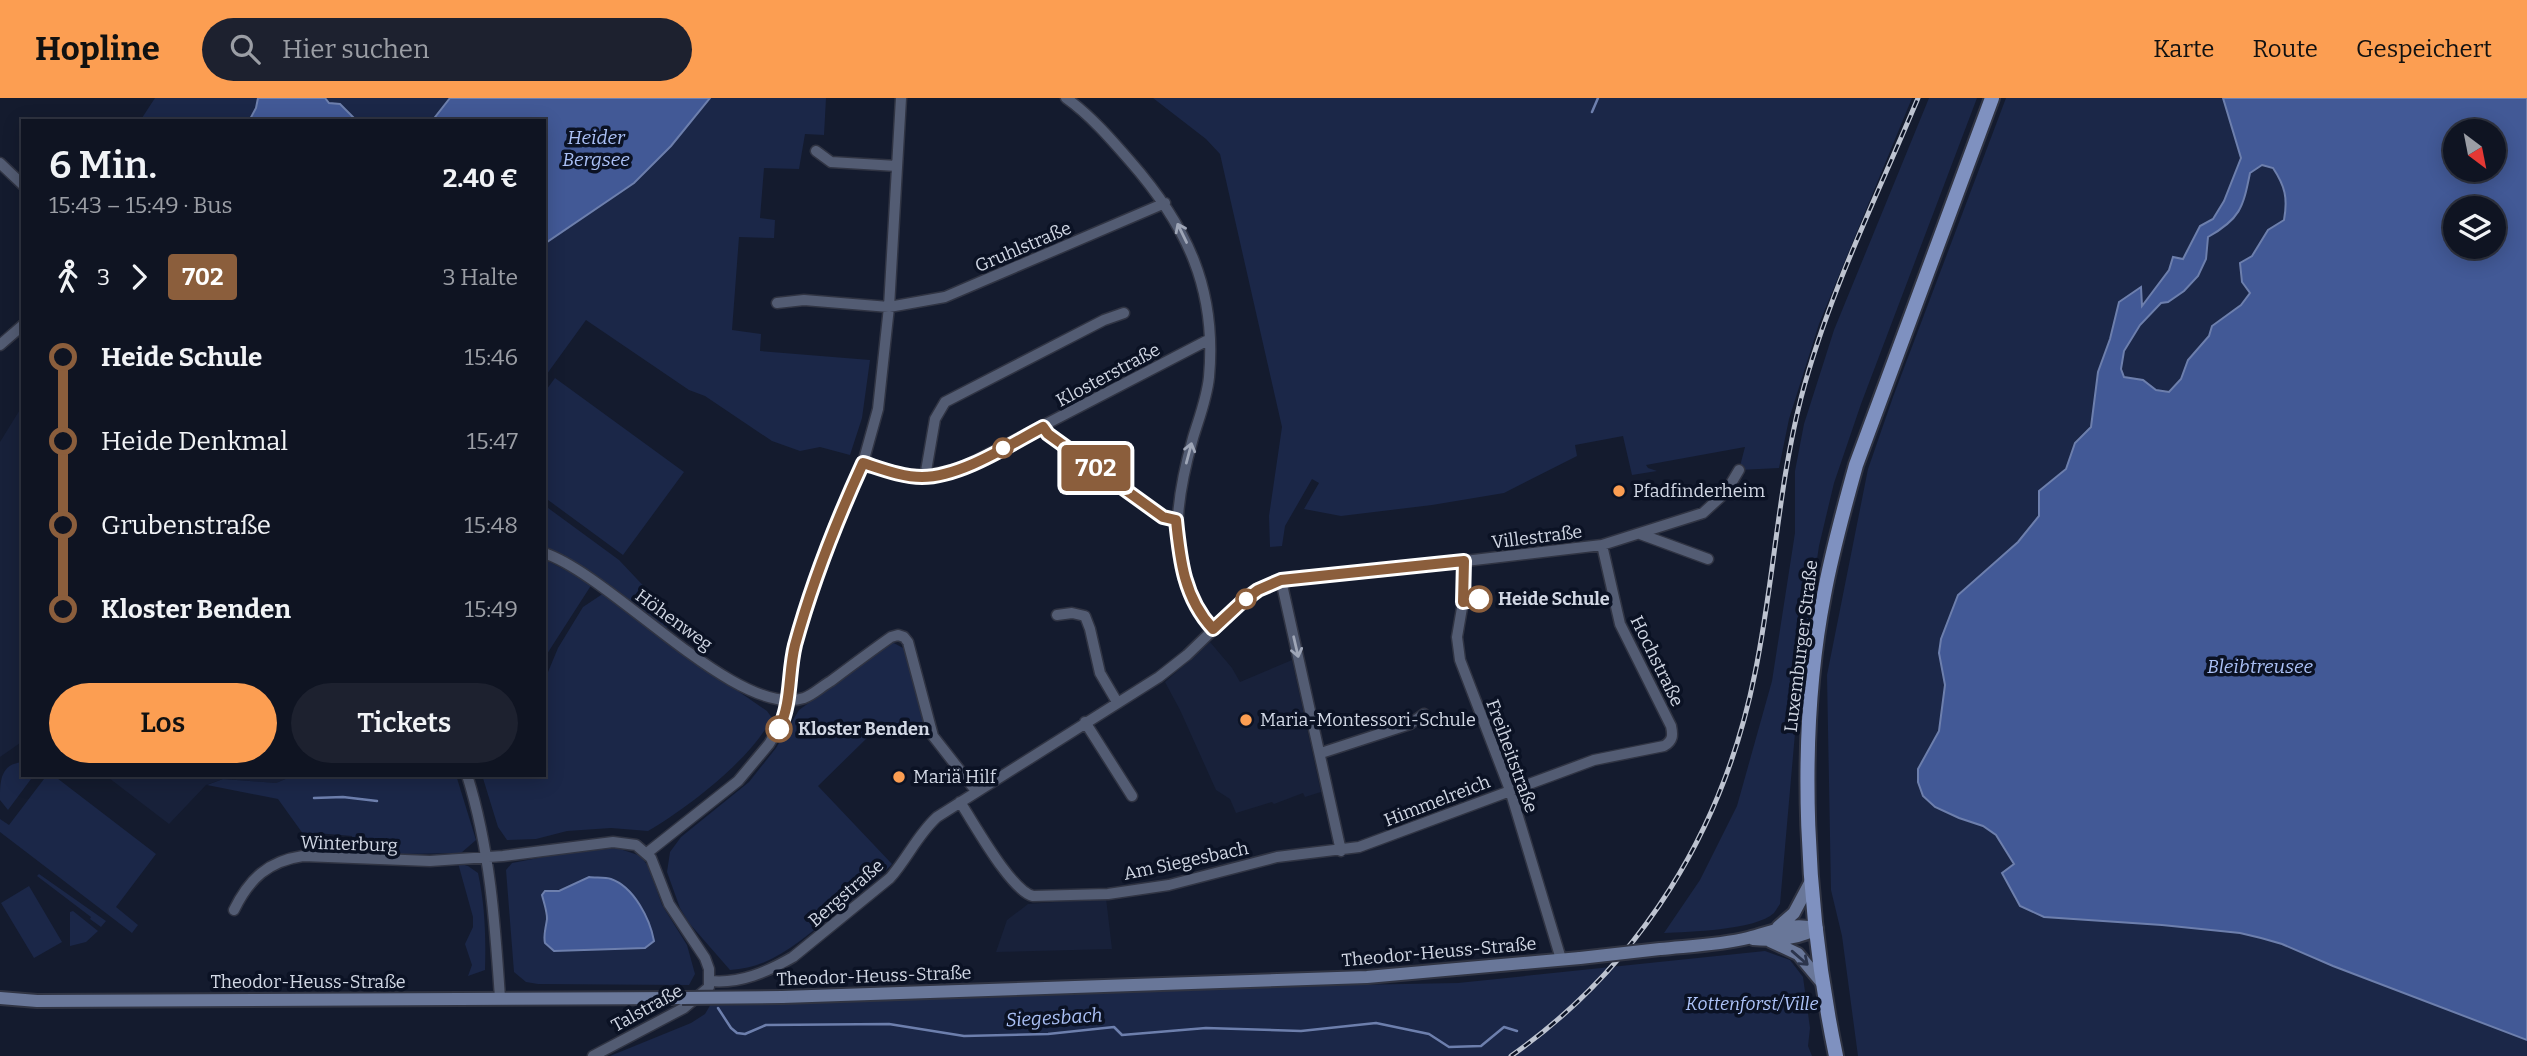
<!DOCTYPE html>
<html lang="de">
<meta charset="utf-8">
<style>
body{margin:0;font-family:Bitter,serif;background:#1d212f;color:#f1f3f6;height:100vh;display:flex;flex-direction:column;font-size:26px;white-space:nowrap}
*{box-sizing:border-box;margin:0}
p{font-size:23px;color:#9b9ea5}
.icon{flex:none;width:38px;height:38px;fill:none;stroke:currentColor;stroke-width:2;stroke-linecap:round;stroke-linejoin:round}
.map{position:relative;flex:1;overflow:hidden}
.side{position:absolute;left:21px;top:21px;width:525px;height:658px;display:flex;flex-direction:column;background:#0f1422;border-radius:0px;box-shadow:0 4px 18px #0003,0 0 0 2px #2f3340}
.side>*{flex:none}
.badge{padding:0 14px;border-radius:5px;font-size:24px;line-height:46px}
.needle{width:46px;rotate:148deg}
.controls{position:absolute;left:2443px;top:21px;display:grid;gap:14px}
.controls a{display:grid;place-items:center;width:63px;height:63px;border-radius:50%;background:#0f1422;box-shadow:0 4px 18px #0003,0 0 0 2px #2f3340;font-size:35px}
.map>.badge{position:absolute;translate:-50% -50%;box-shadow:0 0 0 4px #fff}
.legs{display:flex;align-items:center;gap:10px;height:77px;padding:0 28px;font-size:23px}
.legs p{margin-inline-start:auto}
.summary{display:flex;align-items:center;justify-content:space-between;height:119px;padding:0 28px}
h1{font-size:38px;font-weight:600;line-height:52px}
.button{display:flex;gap:14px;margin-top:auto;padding:14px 28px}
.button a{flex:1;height:80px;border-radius:42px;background:#fc9e52;color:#111;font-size:28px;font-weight:600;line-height:80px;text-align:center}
.button a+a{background:#1d212f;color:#f1f3f6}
ul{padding:0 28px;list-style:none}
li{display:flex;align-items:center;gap:24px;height:84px;font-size:26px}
li i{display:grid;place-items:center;width:10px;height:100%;margin:0 9px;background:currentColor}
li i::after{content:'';width:18px;height:18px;margin:-9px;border:5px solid;border-radius:50%;background:#0f1422}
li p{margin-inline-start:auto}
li:first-child i{background:linear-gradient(#0000 50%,currentColor 0)}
li:last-child i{background:linear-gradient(currentColor 50%,#0000 0)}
header{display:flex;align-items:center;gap:42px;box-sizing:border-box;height:98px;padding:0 35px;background:#fc9e52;color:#111}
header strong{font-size:33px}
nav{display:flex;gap:38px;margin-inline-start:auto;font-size:24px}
.search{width:490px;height:63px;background:#1d212f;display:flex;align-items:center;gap:18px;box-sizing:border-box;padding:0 24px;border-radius:38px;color:#9b9ea5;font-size:26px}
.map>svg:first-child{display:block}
.built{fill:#18213a}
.green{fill:#1b2748;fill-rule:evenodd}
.water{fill:#425996;stroke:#6d7fad;stroke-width:2;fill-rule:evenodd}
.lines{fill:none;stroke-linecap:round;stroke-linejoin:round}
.stream{stroke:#6d7fad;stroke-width:2.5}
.minor-casing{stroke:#303443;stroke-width:13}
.secondary-casing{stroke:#303443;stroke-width:16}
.primary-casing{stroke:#303443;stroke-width:18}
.minor{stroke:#535c73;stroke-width:10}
.secondary{stroke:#697799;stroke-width:12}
.primary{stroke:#7f91c0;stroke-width:14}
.rail-casing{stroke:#bdc3d0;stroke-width:5}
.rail{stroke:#0b1224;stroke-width:2.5;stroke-dasharray:8;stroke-linecap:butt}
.secondary-bridge-casing{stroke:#303443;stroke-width:16;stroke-linecap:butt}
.secondary-bridge{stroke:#697799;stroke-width:12}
.oneway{stroke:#9fa6b7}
.oneway2{stroke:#2c354d}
.line-1-casing{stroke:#fff;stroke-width:16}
.line-1{stroke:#8b5e3c;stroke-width:10}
.stop-1-dot{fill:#fff;stroke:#8b5e3c;stroke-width:3.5}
.poi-dot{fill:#fc9e52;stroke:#0b1224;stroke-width:2.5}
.labels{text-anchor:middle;stroke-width:7;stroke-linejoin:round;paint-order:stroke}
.street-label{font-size:18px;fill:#d1d7e4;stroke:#0b1224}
.poi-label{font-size:18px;fill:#d1d7e4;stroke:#0b1224;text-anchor:start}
.stop-label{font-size:18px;font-weight:bold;fill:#d1d7e4;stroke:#0b1224;text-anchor:start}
.park-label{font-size:18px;font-style:italic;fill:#aec4fa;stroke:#0b1224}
.water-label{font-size:19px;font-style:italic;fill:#abc1f6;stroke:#0b1224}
</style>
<header>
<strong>Hopline</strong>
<div class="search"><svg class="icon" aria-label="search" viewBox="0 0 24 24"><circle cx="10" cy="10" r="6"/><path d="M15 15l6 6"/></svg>Hier suchen</div>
<nav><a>Karte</a><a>Route</a><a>Gespeichert</a></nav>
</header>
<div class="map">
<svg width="2527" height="958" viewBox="0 0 2527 958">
<rect width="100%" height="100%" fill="#141b2e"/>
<path class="built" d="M 21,310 L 23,310 L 23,643 L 0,659 L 0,344 Z
M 1210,544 L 1232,570 L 1240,584 L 1292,562 L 1321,694 L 1305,699 L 1303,695 L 1274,706 L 1272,704 L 1236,715 L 1230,701 L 1216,692 L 1180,612 L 1165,584 Z
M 105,677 L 295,677 L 276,685 L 223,681 L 206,687 L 169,726 Z
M 1106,800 L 1112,851 L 996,854 L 1007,822 L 1028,806 Z"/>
<path class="green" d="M 155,0 L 258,0 L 256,10 L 249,23 L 140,23 Z
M 325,0 L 450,0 L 432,23 L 357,23 L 340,6 L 329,5 Z
M 710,0 L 826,0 L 824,37 L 805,36 L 799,71 L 764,70 L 760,120 L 775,122 L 774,140 L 739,139 L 732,232 L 761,236 L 760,253 L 870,262 L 862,320 L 850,357 L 820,349 L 800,353 L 772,343 L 705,298 L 689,292 L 586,222 L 544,280 L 544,146 L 634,85 L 671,48 Z
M 1153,0 L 1912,0 L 1819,226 L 1789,321 L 1779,370 L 1739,372 L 1745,349 L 1646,367 L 1648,370 L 1657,373 L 1632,377 L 1623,338 L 1575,347 L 1577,358 L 1504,395 L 1432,407 L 1341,418 L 1304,411 L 1319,385 L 1312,381 L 1285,428 L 1282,448 L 1270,449 L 1269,418 L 1282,329 L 1220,56 L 1206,41 Z
M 1929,0 L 1977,0 L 1861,306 L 1834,385 L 1819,448 L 1801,567 L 1780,806 C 1779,807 1775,814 1774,815 C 1756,832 1689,834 1664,835 L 1700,782 L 1737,708 L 1772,583 L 1795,435 L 1795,373 L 1804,326 L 1834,232 Z
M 2006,0 L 2223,0 L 2241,60 L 2224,103 L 2213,121 L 2199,129 L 2183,161 L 2173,159 L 2169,172 L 2141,209 L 2141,189 L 2110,241 L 2098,274 L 2091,329 L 2075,345 L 2066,370 L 2039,393 L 2039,418 L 2018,444 L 1958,497 L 1941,541 L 1939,555 L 1945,586 L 1939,633 L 1918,671 L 1918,684 L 1923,698 L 1935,709 L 1959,720 L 1983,728 L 1996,737 L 2014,767 L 2014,800 L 2020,808 L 2044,819 L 2162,827 L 2240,835 L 2282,845 L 2333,868 L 2527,942 L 2527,958 L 1858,958 L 1842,838 L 1831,792 L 1827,577 L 1868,371 L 1893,299 Z
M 2262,67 L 2273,70 C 2285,88 2287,100 2284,122 C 2258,138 2253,156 2242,184 L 2250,195 L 2241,207 L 2212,228 L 2210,238 L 2188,262 L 2181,281 L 2169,294 L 2156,292 L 2143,282 L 2123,279 C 2118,256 2134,233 2150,217 C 2153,213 2157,207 2161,205 C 2176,197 2189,193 2199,176 C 2206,164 2207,152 2208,139 C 2233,125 2244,103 2250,75 Z
M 555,280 L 684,374 L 623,457 L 544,399 L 544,295 Z
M 544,407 L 619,462 L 670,516 L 666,532 L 555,455 L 544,451 Z
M 544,461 L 592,486 L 545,559 L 544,559 Z
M 604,495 L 693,562 L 767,613 L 772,620 C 750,662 689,709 648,733 L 611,730 L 567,733 L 536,741 L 507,742 L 498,729 L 482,677 L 544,677 L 544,590 L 548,574 L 558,550 L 583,509 Z
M 892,544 L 903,550 L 907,556 L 925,626 L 867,640 L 818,688 L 892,766 C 875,784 854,800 834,816 C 802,841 773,870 730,872 L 689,825 L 680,810 L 667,774 L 670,754 L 681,739 L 749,684 L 776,650 L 799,612 Z
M 23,664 L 23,677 L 34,677 L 8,712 L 0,702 C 0,683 0,666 23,664 Z
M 47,677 L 53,677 L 156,756 L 116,809 L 138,827 L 132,835 L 0,734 L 0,721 L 9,727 Z
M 295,677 L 456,677 L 476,742 L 461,755 L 346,757 L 346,755 L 354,750 L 352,738 L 316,735 L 306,740 L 278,701 L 207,687 L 223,681 L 276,685 Z
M 617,750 L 641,758 L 649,770 L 662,807 L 687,847 L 695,876 L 689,887 L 538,886 L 526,884 L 514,874 L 506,772 L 512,765 L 559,756 ZM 589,779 L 611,781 L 543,835 L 547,826 L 542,797 L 545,793 C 562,793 574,787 589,779 Z
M 458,765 L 468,768 L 478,775 C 485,807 486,839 485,872 L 468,878 L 472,867 L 465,846 L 473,829 L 473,819 Z
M 39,776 L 106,823 L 101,829 L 90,821 L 91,819 L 37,778 Z
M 29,788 L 62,844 L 34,860 L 1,805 Z
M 73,813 L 98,833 L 86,844 L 70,848 L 70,814 Z
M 1765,853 L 1790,862 L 1803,879 L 1810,930 L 1808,948 L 1812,958 L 610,958 L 691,925 L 705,916 L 715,899 L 1458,885 Z"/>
<path class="water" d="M 258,0 L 325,0 L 329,5 L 340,6 L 357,23 L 249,23 L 256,10 Z
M 450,0 L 710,0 L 671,48 L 634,85 L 544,146 L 544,23 L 432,23 Z
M 2223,0 L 2527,0 L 2527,942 L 2333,868 L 2282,846 L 2261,840 L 2240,835 L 2162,827 L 2044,819 L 2020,808 L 2002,775 L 2014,766 L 1996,737 L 1983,728 L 1959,720 L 1935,709 L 1923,698 L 1918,684 L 1918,671 L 1939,633 L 1945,587 L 1939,555 L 1941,541 L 1958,497 L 2018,444 L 2039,418 L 2039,393 L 2066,371 L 2075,345 L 2091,329 L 2098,274 L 2110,241 L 2119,204 L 2141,189 L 2142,208 L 2169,172 L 2173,159 L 2183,161 L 2200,128 L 2213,121 L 2224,103 L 2241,60 ZM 2494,33 L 2494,72 L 2455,72 L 2455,33 ZM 2262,67 L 2273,70 C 2285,88 2288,100 2284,122 L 2268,132 L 2252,158 L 2240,165 L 2242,184 L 2250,195 L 2241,207 L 2212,228 L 2209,238 L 2188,262 L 2181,281 L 2169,294 L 2156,292 L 2143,282 L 2124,279 L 2121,271 L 2124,253 L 2140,227 L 2161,205 L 2168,204 L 2184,193 L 2198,178 L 2206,161 L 2208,139 C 2240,121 2243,110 2250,75 ZM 2494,110 L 2494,149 L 2455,149 L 2455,110 Z
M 589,779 C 595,780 605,779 611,781 C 634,789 650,821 654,843 L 645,850 L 554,853 L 545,845 C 543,836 546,830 547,821 C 547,813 544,805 542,797 L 545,793 L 559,793 Z"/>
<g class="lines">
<path class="stream" d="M 1592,14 L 1598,0
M 314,700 L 343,699 L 377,703
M 718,910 L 731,930 L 737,935 L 745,936 L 766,927 L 889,926 L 964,938 L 1048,936 L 1114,929 L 1122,937 L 1206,930 L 1301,933 L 1376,925 L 1429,936 L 1449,949 L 1481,948 L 1504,929 L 1517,933"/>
<g class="minor-casing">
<path id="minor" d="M 1066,0 C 1090,17 1110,40 1130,63 C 1187,128 1217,191 1209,279 C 1207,300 1199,320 1193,340 C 1175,403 1163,479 1213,531
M 816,53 L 831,64 L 897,68
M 0,65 L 23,87
M 777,205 L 804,202 L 889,209 L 945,199 L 1165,105
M 0,247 L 23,227
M 1043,329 L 1048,336 L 1163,419 L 1176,422
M 863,365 C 906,378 921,383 965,368 L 1210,241
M 925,379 L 935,321 L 945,304 L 1104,222 L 1124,215
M 1640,436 L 1708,461
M 544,455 C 613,478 738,622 804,600 C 813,597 822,588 831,583 C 851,568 871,553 891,539 L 898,537 L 904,539 L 908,544 L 933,638 L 976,693
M 1464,463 L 1463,504 L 1457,539 L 1460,562 L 1510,692 L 1561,861
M 1281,482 L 1341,753
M 1057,517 L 1072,515 L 1085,518 L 1090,531 L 1100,575 L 1117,604
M 1085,624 L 1132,698
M 1321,655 L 1410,626 L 1424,616
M 467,677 C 490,750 495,825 500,900
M 960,704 C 974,725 1011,793 1033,798 L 1108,796 L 1169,787 L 1277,759 L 1359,749 L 1594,662 L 1664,648 C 1673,643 1673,637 1671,628 L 1620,526 L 1602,447
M 647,755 L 738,683 L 769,646 L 786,617 L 796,544 L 839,418 L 863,365 L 878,311 L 889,209 L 901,0
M 234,812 C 249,781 268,763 303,758 L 430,763 L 503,758 L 613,744 L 636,747 L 651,760 L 669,806 L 705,860 L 709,871 L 709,889 L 684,910 L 593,958
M 710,883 C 740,886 767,874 793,859 L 890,780 C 907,761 918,736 937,719 L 1159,579 L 1187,557 L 1242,504 L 1269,486 L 1291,479 L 1380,473 L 1602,447 L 1703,415 L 1726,394 L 1739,372"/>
</g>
<g class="secondary-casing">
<path id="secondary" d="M 1778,829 L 1794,815 L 1811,783
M 1753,841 C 1775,843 1797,841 1817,831
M 1770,843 L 1798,856 L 1823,886
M 1660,851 C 1689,848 1720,847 1748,840 C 1773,834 1792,823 1817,831
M 782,899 L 1367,879 L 1580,860
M 0,900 L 37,903 L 682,900"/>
</g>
<g class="primary-casing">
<path id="primary" d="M 1836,958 C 1806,814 1796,641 1824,497 C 1832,453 1844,410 1856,367 L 1992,0"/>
</g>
<use href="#minor" class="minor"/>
<use href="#secondary" class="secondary"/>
<use href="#primary" class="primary"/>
<g class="rail-casing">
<path id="rail" d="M 1511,958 C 1642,866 1724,730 1755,575 C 1774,483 1778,390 1801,300 C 1828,197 1877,98 1918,0"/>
</g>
<use href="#rail" class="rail"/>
<g class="secondary-bridge-casing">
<path id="secondary-bridge" d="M 1580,860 L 1660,851
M 682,900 L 782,899"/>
</g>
<use href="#secondary-bridge" class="secondary-bridge"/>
</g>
<defs><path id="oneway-shaft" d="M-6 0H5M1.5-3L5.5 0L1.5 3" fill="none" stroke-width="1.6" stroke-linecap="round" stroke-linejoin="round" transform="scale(1.75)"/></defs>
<g class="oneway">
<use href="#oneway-shaft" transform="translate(1182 135) rotate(-116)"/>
<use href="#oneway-shaft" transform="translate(1189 355) rotate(-75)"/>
<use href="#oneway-shaft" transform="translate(1296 549) rotate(77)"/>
</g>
<use class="oneway2" href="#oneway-shaft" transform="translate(1800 860) rotate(41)"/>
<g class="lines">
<g class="line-1-casing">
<path id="line-1" d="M 779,631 C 792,604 788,575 795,547 C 812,485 836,424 863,365 C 882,371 902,379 922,379 C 961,379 1009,347 1043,329 L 1048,336 L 1163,419 L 1176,422 C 1180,462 1184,500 1213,531 L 1242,504 L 1258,492 L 1281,482 L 1464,463 L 1463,504 L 1479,501"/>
</g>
<use href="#line-1" class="line-1"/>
</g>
<g class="stop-1-dot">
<circle cx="1003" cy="350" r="9"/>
<circle cx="1246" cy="501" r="9"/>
<circle cx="1479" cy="501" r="12"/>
<circle cx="779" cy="631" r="12"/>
</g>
<g class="poi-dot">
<circle cx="1619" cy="393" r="7"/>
<circle cx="1246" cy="622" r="7"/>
<circle cx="899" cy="679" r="7"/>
</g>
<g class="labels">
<g class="street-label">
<text transform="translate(1023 149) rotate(-23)" y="6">Gruhlstraße</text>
<text transform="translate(1108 277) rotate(-28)" y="6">Klosterstraße</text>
<text transform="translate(1537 439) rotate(-7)" y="6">Villestraße</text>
<text transform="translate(674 522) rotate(36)" y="6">Höhenweg</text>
<text transform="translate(1801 548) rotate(-83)" y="6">Luxemburger Straße</text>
<text transform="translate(1657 563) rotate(64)" y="6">Hochstraße</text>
<text transform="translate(1512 658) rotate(70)" y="6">Freiheitstraße</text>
<text transform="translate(1437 703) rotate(-21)" y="6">Himmelreich</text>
<text transform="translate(349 746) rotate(2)" y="6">Winterburg</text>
<text transform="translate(1186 763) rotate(-12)" y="6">Am Siegesbach</text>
<text transform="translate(846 795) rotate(-41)" y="6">Bergstraße</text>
<text transform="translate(1439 854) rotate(-5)" y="6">Theodor-Heuss-Straße</text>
<text transform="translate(874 878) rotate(-2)" y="6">Theodor-Heuss-Straße</text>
<text x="308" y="890">Theodor-Heuss-Straße</text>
<text transform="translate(647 910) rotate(-29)" y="6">Talstraße</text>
</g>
<g class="poi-label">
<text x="1633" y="399">Pfadfinderheim</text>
<text x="1260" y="628">Maria-Montessori-Schule</text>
<text x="913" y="685">Mariä Hilf</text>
</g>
<g class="stop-label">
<text x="1498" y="507">Heide Schule</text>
<text x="798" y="637">Kloster Benden</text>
</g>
<g class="park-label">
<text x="1752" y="912">Kottenforst/Ville</text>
</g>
<g class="water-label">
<text x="596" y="46">Heider<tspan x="596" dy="22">Bergsee</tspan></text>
<text x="2260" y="575">Bleibtreusee</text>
<text transform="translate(1054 919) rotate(-3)" y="7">Siegesbach</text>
</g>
</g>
</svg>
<div class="controls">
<a><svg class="needle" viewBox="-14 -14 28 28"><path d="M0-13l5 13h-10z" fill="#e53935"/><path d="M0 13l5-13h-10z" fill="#9b9ea5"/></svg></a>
<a><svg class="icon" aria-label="layers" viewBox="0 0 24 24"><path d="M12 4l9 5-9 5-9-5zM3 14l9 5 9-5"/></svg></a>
</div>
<b class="badge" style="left:1096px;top:370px;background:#8b5e3c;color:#fff">702</b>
<section class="side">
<div class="summary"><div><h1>6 Min.</h1><p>15:43 – 15:49 · Bus</p></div><b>2.40 €</b></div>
<div class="legs"><svg class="icon" aria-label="walk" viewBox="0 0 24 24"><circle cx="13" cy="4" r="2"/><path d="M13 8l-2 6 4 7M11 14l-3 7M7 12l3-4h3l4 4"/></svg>3<svg class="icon" aria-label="forward" viewBox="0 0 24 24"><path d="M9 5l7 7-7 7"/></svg><b class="badge" style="background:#8b5e3c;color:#fff">702</b><p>3 Halte</p></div>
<ul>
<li><i style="color:#8b5e3c"></i><b>Heide Schule</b><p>15:46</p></li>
<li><i style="color:#8b5e3c"></i><span>Heide Denkmal</span><p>15:47</p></li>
<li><i style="color:#8b5e3c"></i><span>Grubenstraße</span><p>15:48</p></li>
<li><i style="color:#8b5e3c"></i><b>Kloster Benden</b><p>15:49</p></li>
</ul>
<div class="button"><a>Los</a><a>Tickets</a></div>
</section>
</div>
